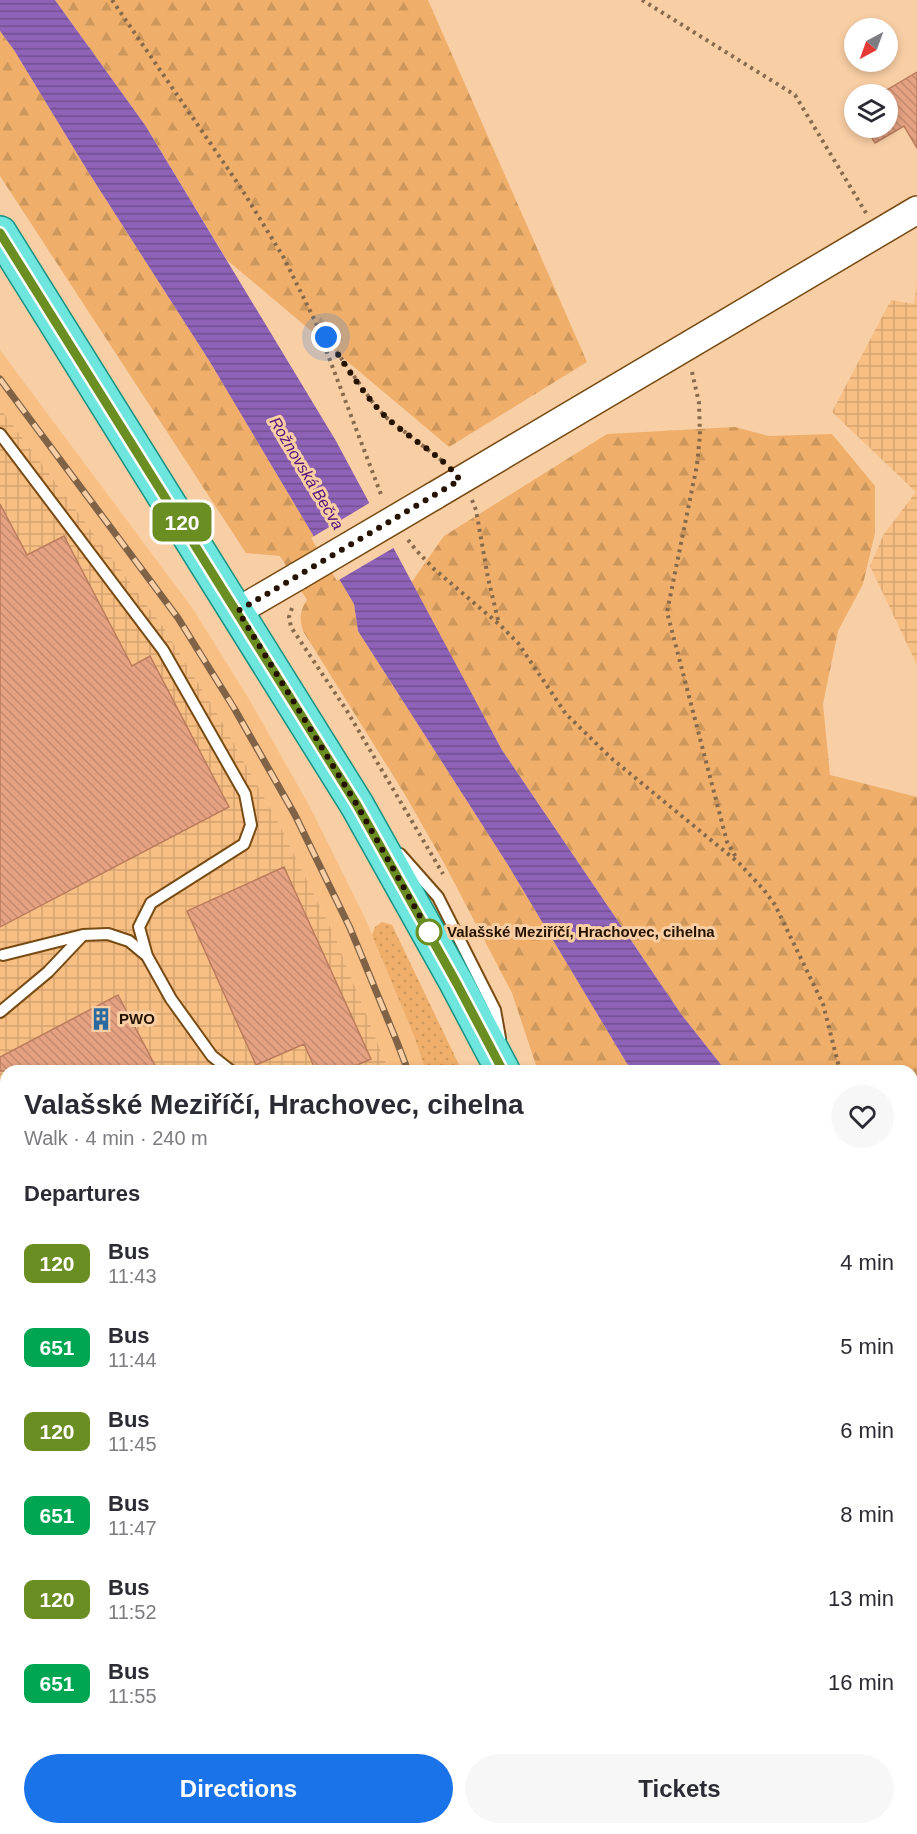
<!DOCTYPE html>
<meta charset="utf-8">
<style>
body{margin:0;font-family:Arial,sans-serif;background:#f7f7f7;color:#2b2b33;height:100vh;display:flex;flex-direction:column;font-size:22px;white-space:nowrap}
*{box-sizing:border-box;margin:0}
p{font-size:20px;color:#7c7c81}
.icon{flex:none;width:33px;height:33px;fill:none;stroke:currentColor;stroke-width:2;stroke-linecap:round;stroke-linejoin:round}
.map{position:relative;flex:1;overflow:hidden}
.drawer{position:absolute;left:0px;top:1065px;width:918px;height:770px;display:flex;flex-direction:column;background:#fff;border-radius:18px 18px 0 0;box-shadow:0 3px 9px #0003}
.drawer>*{flex:none}
.badge{padding:0 12px;border-radius:9px;font-size:21px;line-height:39px}
.needle{width:39px;rotate:221deg}
.buttons{position:absolute;left:844px;top:18px;display:grid;gap:12px}
.buttons a{display:grid;place-items:center;width:54px;height:54px;border-radius:50%;background:#fff;box-shadow:0 3px 9px #0003;font-size:30px}
.you{position:absolute;width:30px;height:30px;margin:-15px;border:4px solid #fff;border-radius:50%;background:#1a73e8;box-shadow:0 0 0 9px #1a73e833}
.map>.badge{position:absolute;translate:-50% -50%;box-shadow:0 0 0 3px #fff}
h2{padding:0 24px;font-size:22px;line-height:54px}
.round{display:grid;place-items:center;flex:none;width:63px;height:63px;border-radius:32px;background:#f7f7f7}
.overview{display:flex;align-items:center;justify-content:space-between;height:102px;padding:0 24px}
h1{font-size:28px;font-weight:800;line-height:45px}
.action{display:flex;gap:12px;margin-top:auto;padding:12px 24px}
.action a{flex:1;height:69px;border-radius:36px;background:#1a73e8;color:#fff;font-size:24px;font-weight:800;line-height:69px;text-align:center}
.action a+a{background:#f7f7f7;color:#2b2b33}
ul{padding:0;list-style:none}
li{display:flex;align-items:center;gap:18px;height:84px;padding:0 24px}
li div{flex:1}
li b{display:block;font-size:22px}
li em{font-style:normal}
li .badge{min-width:66px;font-weight:700;text-align:center}
.map>svg:first-child{display:block}
.built{fill:#f8bf84}
.industrial{fill:url(#industrial-grid)}
.grass{fill:url(#grass-dots)}
.forest{fill:url(#forest-firs)}
.water{fill:url(#water-rules)}
.pier{fill:#f8cea4}
.lines{fill:none;stroke-linecap:round;stroke-linejoin:round}
.stream{stroke:#8e62b6;stroke-width:7}
.building{fill:url(#building-back-hatch);stroke:#bb7c5d;stroke-width:1.5}
.service-casing{stroke:#774b13;stroke-width:14}
.minor-casing{stroke:#774b13;stroke-width:24}
.tertiary-casing{stroke:#774b13;stroke-width:30}
.primary-casing{stroke:#179181;stroke-width:36}
.path{stroke:#876a4c;stroke-width:4;stroke-dasharray:3 4.5;stroke-linecap:butt}
.service{stroke:#fff;stroke-width:10}
.minor{stroke:#fff;stroke-width:21}
.tertiary{stroke:#fff;stroke-width:27}
.primary{stroke:#6fe6dd;stroke-width:33}
.rail-casing{stroke:#806347;stroke-width:7}
.rail{stroke:#f8cea4;stroke-width:4.5;stroke-dasharray:14;stroke-linecap:butt}
.tertiary-bridge-casing{stroke:#774b13;stroke-width:30;stroke-linecap:butt}
.tertiary-bridge{stroke:#fff;stroke-width:27}
.line-casing{stroke:#fff;stroke-width:14}
.line{stroke:#6b8e23;stroke-width:9}
.walk{stroke:#251200;stroke-width:6;stroke-dasharray:0 10.8}
.stop-dot{fill:#fff;stroke:#6b8e23;stroke-width:3}
.labels{text-anchor:middle;stroke-width:6;stroke-linejoin:round;paint-order:stroke}
.stop-label{font-size:15px;font-weight:bold;fill:#251200;stroke:#f8cea4;text-anchor:start}
.poi-label{font-size:15px;font-weight:bold;fill:#251200;stroke:#f8cea4;text-anchor:start}
.water-label{font-size:16px;font-style:italic;fill:#53157d;stroke:#f8cea4}
</style>
<div class="map">
<svg width="917" height="1834" viewBox="0 0 917 1834">
<defs>
<pattern id="industrial-grid" width="8" height="8" patternUnits="userSpaceOnUse" patternTransform="scale(1.5)"><rect width="8" height="8" fill="#f8bf84"/><path d="M0 4h8M4 0v8" fill="none" stroke="#d4a370"/></pattern>
<pattern id="grass-dots" width="8" height="8" patternUnits="userSpaceOnUse" patternTransform="scale(1.5)"><rect width="8" height="8" fill="#efaf6b"/><path d="M2 2h.1M6 6h.1" fill="none" stroke="#cd965b" stroke-width="1.8" stroke-linecap="round"/></pattern>
<pattern id="forest-firs" width="22" height="20" patternUnits="userSpaceOnUse" patternTransform="scale(1.5)"><rect width="22" height="20" fill="#efaf6b"/><path d="M5 1l3.5 6h-7zM16 11l3.5 6h-7z" fill="#cd965b"/></pattern>
<pattern id="water-rules" width="6" height="5" patternUnits="userSpaceOnUse" patternTransform="scale(1.5)"><rect width="6" height="5" fill="#8e62b6"/><path d="M0 2.5h6" fill="none" stroke="#744f92"/></pattern>
<pattern id="building-back-hatch" width="6" height="6" patternUnits="userSpaceOnUse" patternTransform="scale(1.5)"><rect width="6" height="6" fill="#e4a282"/><path d="M-1 5l2 2M0 0l6 6M5-1l2 2" fill="none" stroke="#c38a6e"/></pattern>
</defs>
<rect width="100%" height="100%" fill="#f8cea4"/>
<path class="built" d="M 0,350 L 193,609 L 249,699 L 310,807 L 366,920 L 414,1036 L 426,1071 L 389,1071 L 334,935 L 279,824 L 219,717 L 164,628 L 0,408 Z
M 623,1829 L 673,1829 L 674,1834 L 626,1834 Z"/>
<path class="industrial" d="M 917,282 L 917,665 L 870,566 L 884,534 L 916,492 L 832,412 L 891,300 L 914,304 Z
M 0,408 L 164,628 L 219,717 L 279,824 L 334,935 L 389,1071 L 6,1071 L 6,1315 L 0,1313 Z"/>
<path class="grass" d="M 382,922 L 392,925 L 462,1071 L 426,1071 L 414,1036 L 372,935 L 375,927 Z"/>
<path class="forest" d="M 55,0 L 428,0 L 587,362 L 449,447 L 227,260 L 145,125 Z
M 0,31 L 14,50 L 87,170 L 210,362 L 354,604 L 358,631 L 508,865 L 626,1062 L 633,1071 L 538,1071 L 512,993 L 444,863 L 404,793 L 303,631 C 299,618 300,611 307,600 L 280,556 L 246,553 L 0,176 Z
M 735,427 L 769,436 L 832,434 L 875,486 L 875,533 L 863,584 L 838,631 L 823,704 L 830,775 L 917,797 L 917,1276 L 912,1271 L 912,1071 L 726,1071 L 681,1014 L 502,750 L 411,583 L 444,536 L 607,434 Z
M 6,1365 L 6,1459 L 0,1456 L 0,1369 Z
M 912,1384 L 917,1389 L 917,1810 L 912,1802 Z"/>
<path class="water" d="M 0,0 L 55,0 L 145,125 L 336,441 L 502,750 L 681,1014 L 726,1071 L 633,1071 L 626,1062 L 508,865 L 358,631 L 354,604 L 210,362 L 87,170 L 14,50 L 0,31 Z
M 912,1271 L 917,1276 L 917,1389 L 912,1384 Z"/>
<path class="pier" d="M 371,502 L 395,547 L 337,581 L 311,538 Z"/>
<g class="lines">
<path class="stream" d="M 912,1138 L 917,1134
M 585,1828 L 589,1834
M 330,1834 L 355,1828"/>
</g>
<path class="building" d="M 917,72 L 917,148 L 904,126 L 875,143 L 866,128 L 888,128 L 888,94 L 880,94 Z
M 0,504 L 27,555 L 64,536 L 132,666 L 150,656 L 229,807 L 0,927 Z
M 284,867 L 371,1059 L 343,1071 L 316,1071 L 304,1044 L 256,1065 L 187,911 Z
M 118,995 L 158,1071 L 0,1071 L 0,1057 Z"/>
<g class="lines">
<g class="service-casing">
<path id="service" d="M 0,434 L 163,650 L 245,794 L 251,825 L 244,844 L 151,903 L 139,927 L 147,956
M 400,854 L 438,897 L 495,1010 L 500,1038
M 3,955 L 83,935 L 108,934 L 129,941 L 147,956 L 171,999 L 212,1056 L 231,1071
M 0,1012 L 48,972 L 83,935"/>
</g>
<g class="minor-casing">
<path id="minor" d="M 0,1796 L 6,1796
M 441,1834 L 452,1828"/>
</g>
<g class="tertiary-casing">
<path id="tertiary" d="M 434,496 L 917,210
M 238,611 L 298,576"/>
</g>
<g class="primary-casing">
<path id="primary" d="M 0,233 L 357,805 L 456,982 L 503,1071
M 887,1828 L 890,1834"/>
</g>
<path class="path" d="M 112,0 L 241,188 L 284,258 L 315,321 L 382,497
M 642,0 L 795,95 L 866,213
M 319,327 L 376,407 L 387,418 L 445,463
M 692,372 L 699,403 L 700,435 L 697,465 L 667,612 L 727,842 L 737,859
M 472,500 L 476,510 L 488,578 L 499,624
M 408,540 L 416,550 L 434,569 L 500,625 L 518,643 L 566,714 L 611,758 L 739,863 L 764,890 L 775,905 L 823,1004 L 840,1071
M 292,608 L 289,617 L 291,627 L 347,711 L 443,874
M 912,1164 L 917,1169"/>
<use href="#service" class="service"/>
<use href="#minor" class="minor"/>
<use href="#tertiary" class="tertiary"/>
<use href="#primary" class="primary"/>
<g class="rail-casing">
<path id="rail" d="M 0,379 L 178,618 L 234,708 L 295,815 L 350,928 L 397,1042 L 408,1071
M 654,1828 L 656,1834"/>
</g>
<use href="#rail" class="rail"/>
<g class="tertiary-bridge-casing">
<path id="tertiary-bridge" d="M 298,576 L 434,496"/>
</g>
<use href="#tertiary-bridge" class="tertiary-bridge"/>
</g>
<g class="lines">
<g class="line-casing">
<path id="line" d="M 0,233 L 357,805 L 456,982 L 503,1071"/>
</g>
<use href="#line" class="line"/>
<path class="walk" d="M 326,337 C 345,364 362,393 385,416 C 409,439 441,454 460,480 L 238,611 L 357,805 L 434,941 L 429,932"/>
</g>
<defs>
<g id="building-bare" transform="scale(1.8)"><path d="M-4-6H4V6H1V3H-1V6H-4ZM-2.5-4.3h1.7v1.8h-1.7ZM.8-4.3h1.7v1.8H.8ZM-2.5-1h1.7V.8h-1.7ZM.8-1h1.7V.8H.8Z" fill="#296ba1" stroke="#f8cea4" stroke-width="2.5" paint-order="stroke"/></g>
</defs>
<g fill-rule="evenodd">
<use href="#building-bare" x="101" y="1019"/>
</g>
<circle class="stop-dot" cx="429" cy="932" r="12"/>
<g class="labels">
<g class="stop-label">
<text x="447" y="937">Valašské Meziříčí, Hrachovec, cihelna</text>
</g>
<g class="poi-label">
<text x="119" y="1024">PWO</text>
</g>
<g class="water-label">
<text transform="translate(307 473) rotate(59)" y="6">Rožnovská Bečva</text>
</g>
</g>
</svg>
<div class="buttons">
<a><svg class="needle" viewBox="-14 -14 28 28"><path d="M0-13l5 13h-10z" fill="#e53935"/><path d="M0 13l5-13h-10z" fill="#7c7c81"/></svg></a>
<a><svg class="icon" aria-label="layers" viewBox="0 0 24 24"><path d="M12 4l9 5-9 5-9-5zM3 14l9 5 9-5"/></svg></a>
</div>
<div class="you" style="left:326px;top:337px"></div>
<b class="badge" style="left:182px;top:522px;background:#6b8e23;color:#fff">120</b>
<section class="drawer">
<div class="overview"><div><h1>Valašské Meziříčí, Hrachovec, cihelna</h1><p>Walk · 4 min · 240 m</p></div><a class="round"><svg class="icon" aria-label="heart" viewBox="0 0 24 24"><path d="M12 20l-8-8c-3-5 5-10 8-4 3-6 11-1 8 4z"/></svg></a></div>
<h2>Departures</h2>
<ul>
<li><span class="badge" style="background:#6b8e23;color:#fff">120</span><div><b>Bus</b><p>11:43</p></div><em>4 min</em></li>
<li><span class="badge" style="background:#00a651;color:#fff">651</span><div><b>Bus</b><p>11:44</p></div><em>5 min</em></li>
<li><span class="badge" style="background:#6b8e23;color:#fff">120</span><div><b>Bus</b><p>11:45</p></div><em>6 min</em></li>
<li><span class="badge" style="background:#00a651;color:#fff">651</span><div><b>Bus</b><p>11:47</p></div><em>8 min</em></li>
<li><span class="badge" style="background:#6b8e23;color:#fff">120</span><div><b>Bus</b><p>11:52</p></div><em>13 min</em></li>
<li><span class="badge" style="background:#00a651;color:#fff">651</span><div><b>Bus</b><p>11:55</p></div><em>16 min</em></li>
</ul>
<div class="action"><a>Directions</a><a>Tickets</a></div>
</section>
</div>
